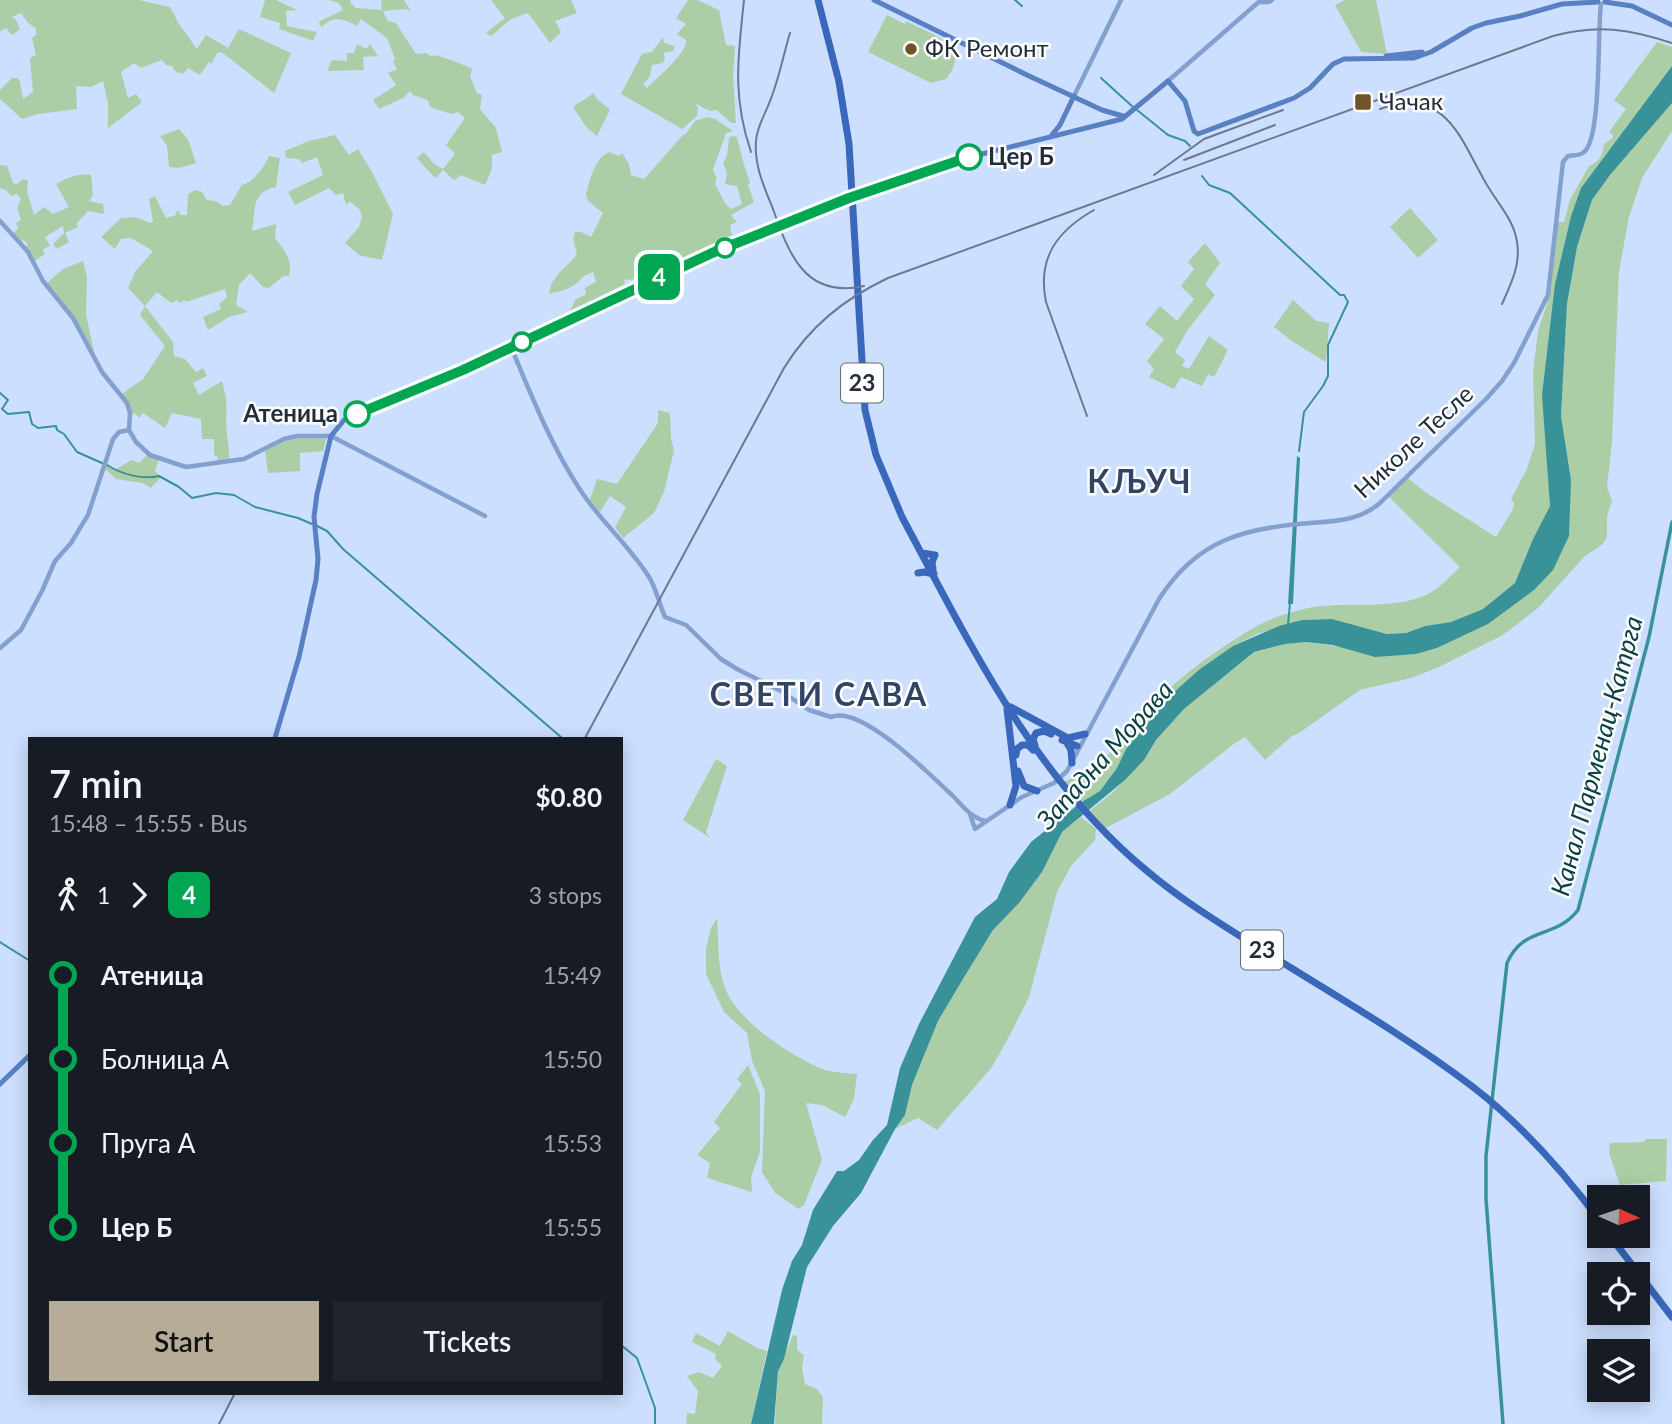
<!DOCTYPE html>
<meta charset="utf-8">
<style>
body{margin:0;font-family:Lato,sans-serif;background:#20242c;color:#f1f3f6;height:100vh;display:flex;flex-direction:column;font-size:26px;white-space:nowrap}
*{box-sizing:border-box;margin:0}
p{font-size:23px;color:#9ea1a6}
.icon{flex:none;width:38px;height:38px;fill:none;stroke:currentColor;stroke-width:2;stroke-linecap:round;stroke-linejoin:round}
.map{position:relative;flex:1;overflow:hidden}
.panel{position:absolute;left:28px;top:737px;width:595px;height:658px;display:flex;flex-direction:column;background:#171b24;border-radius:0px;box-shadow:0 4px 18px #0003}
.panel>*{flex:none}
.badge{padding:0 14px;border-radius:10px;font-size:24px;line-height:46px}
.needle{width:46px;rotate:93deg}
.fabs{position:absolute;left:1587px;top:1185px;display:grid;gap:14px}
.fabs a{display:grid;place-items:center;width:63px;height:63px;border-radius:0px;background:#171b24;box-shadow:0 4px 18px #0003;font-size:35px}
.map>.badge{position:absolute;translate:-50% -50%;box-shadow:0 0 0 4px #fff}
.legs{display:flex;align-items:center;gap:10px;height:77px;padding:0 21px;font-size:23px}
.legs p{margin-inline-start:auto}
.head{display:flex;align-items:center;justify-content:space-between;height:119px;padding:0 21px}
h1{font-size:38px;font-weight:600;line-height:52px}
.action{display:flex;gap:14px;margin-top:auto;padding:14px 21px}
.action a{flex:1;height:80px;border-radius:0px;background:#b6ac98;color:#111;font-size:28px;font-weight:600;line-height:80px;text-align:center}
.action a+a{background:#20242c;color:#f1f3f6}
ul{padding:0 21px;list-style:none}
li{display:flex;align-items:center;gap:24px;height:84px;font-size:26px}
li i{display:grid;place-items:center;width:10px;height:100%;margin:0 9px;background:currentColor}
li i::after{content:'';width:18px;height:18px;margin:-9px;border:5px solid;border-radius:50%;background:#171b24}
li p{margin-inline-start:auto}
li:first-child i{background:linear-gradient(#0000 50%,currentColor 0)}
li:last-child i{background:linear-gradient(currentColor 50%,#0000 0)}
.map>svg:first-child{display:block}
.green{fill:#accea6}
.water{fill:#389298}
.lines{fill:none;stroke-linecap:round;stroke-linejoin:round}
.stream{stroke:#389298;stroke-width:2}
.canal{stroke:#389298;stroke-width:3.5}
.tertiary{stroke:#84a0ce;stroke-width:4.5}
.secondary{stroke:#5880c3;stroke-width:5}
.primary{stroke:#3867bb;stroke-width:7}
.rail{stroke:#6c798f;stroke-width:2}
.line-1-casing{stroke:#fff;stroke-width:16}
.line-1{stroke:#00a651;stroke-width:10}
.poi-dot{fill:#6e5526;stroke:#fefefe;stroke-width:2.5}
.stop-1-dot{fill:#fff;stroke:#00a651;stroke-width:3.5}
.labels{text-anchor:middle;stroke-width:5;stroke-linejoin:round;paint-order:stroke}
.shield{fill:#fefefe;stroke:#656b75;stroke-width:2}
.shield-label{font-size:23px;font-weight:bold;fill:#232c3a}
.poi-label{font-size:24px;fill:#232c3a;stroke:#fefefe;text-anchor:start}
.stop-label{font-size:24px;font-weight:bold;fill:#232c3a;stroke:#fefefe;text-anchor:start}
.street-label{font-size:24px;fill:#232c3a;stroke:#fefefe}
.water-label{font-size:26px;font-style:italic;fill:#094144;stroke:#fefefe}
.district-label{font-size:32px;font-weight:bold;letter-spacing:2px;fill:#314463;stroke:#fefefe}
</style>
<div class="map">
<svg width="1672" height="1424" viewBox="0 0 1672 1424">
<rect width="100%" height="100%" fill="#ccdffe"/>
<path class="green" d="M 0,0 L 139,0 L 170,7 L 179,24 L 197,49 L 206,35 L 228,48 L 239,29 L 291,53 L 274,93 L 223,53 L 218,52 L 211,64 L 209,62 L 200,75 L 188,68 L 183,74 L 176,72 L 172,66 L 166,65 L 162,60 L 141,68 L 134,63 L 121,72 L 128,98 L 136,94 L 142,102 L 108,128 L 108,103 L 103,81 L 91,87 L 76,86 L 77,109 L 38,114 L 22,119 L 0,99 L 0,90 L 12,78 L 17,78 L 20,81 L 23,99 L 33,92 L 30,58 L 36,55 L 32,38 L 36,35 L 36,28 L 28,23 L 21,13 L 12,17 L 16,20 L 20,29 L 12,35 L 6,28 L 0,31 Z
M 265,0 L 276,0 L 297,10 L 286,11 L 287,26 L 317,32 L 313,41 L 279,29 L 280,23 L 260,17 Z
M 328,0 L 351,0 L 350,4 L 354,5 L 355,8 L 382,10 L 381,0 L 404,0 L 411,11 L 404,9 L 383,11 L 388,21 L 396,23 L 416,54 L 426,53 C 436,59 427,54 438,56 C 442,56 467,66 472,69 L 470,76 L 477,93 L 482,95 L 480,109 L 496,128 L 502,152 L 492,155 L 492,168 L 485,185 L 461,175 L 454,180 L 443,170 L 436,178 L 433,176 L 417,158 L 424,152 L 434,164 L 443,169 L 455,154 L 446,145 L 465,118 L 458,112 L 451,114 L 430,107 L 428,100 L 413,95 L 410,91 L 403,98 L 379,109 L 373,100 L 396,85 L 388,73 L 397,69 L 393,62 L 395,59 L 387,38 L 361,19 L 357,26 C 344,19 333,15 322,27 L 319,24 L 320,21 L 343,10 L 339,3 Z
M 491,0 L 571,0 L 577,13 L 555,21 L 561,32 L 550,43 L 528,13 L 511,19 L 491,36 L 486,33 L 505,18 Z
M 688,0 L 697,0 L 719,10 L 726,45 L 735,46 L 733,76 L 736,123 L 731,123 L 717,110 L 710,111 L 692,102 L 698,107 L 697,116 L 682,129 L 621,94 L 642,54 L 652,52 L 663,37 L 664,43 L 674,46 L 674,51 L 663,53 L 665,58 L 663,63 L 652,65 L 650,76 L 643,84 L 647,88 C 656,78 687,54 686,40 L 677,34 L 686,24 L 676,18 Z
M 1345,0 L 1376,0 L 1387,54 L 1361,52 L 1335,5 Z
M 887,15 L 905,24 L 906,21 C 932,35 973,45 946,79 L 931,83 L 868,52 Z
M 1657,42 L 1672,47 L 1672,66 L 1581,188 L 1571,216 L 1555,284 L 1549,477 L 1550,506 L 1533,539 L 1515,583 L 1483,609 L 1451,622 L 1425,626 L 1406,633 L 1387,634 L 1332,619 L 1302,620 L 1257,634 L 1233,646 L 1200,669 L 1174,692 L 1126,749 L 1117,768 L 1100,791 L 1080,803 L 1063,782 C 1109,765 1134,727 1166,692 C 1184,673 1233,639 1257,626 C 1274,617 1303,607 1323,606 C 1358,602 1394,610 1428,594 C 1439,589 1451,575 1460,567 L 1389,497 L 1408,478 L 1425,492 L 1496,537 L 1513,509 L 1514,503 L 1511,499 L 1526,471 L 1535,444 L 1533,372 L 1538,331 L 1547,304 L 1552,274 L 1557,222 L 1564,222 L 1570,200 L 1589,166 C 1599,163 1603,154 1604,144 L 1613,138 L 1613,135 L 1609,132 L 1626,109 L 1614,100 Z
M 357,44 L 367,49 L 370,44 L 378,56 L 363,57 L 364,70 L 327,71 L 332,60 L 347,61 L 347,53 L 354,53 Z
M 594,93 L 596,98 L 610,110 L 597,136 L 587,128 L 573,107 Z
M 1672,103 L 1672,131 L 1642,178 L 1629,217 L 1619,271 L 1612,442 L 1607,487 L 1612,501 L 1607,516 L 1607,537 L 1603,544 L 1585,556 L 1538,608 L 1503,635 L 1439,667 L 1411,678 L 1360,690 L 1299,733 L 1292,736 L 1265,760 L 1245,737 L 1235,743 L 1170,794 L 1104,829 L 1088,812 L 1112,793 L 1144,760 L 1156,740 L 1184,709 L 1254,652 L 1285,644 L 1306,642 L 1399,655 L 1416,654 L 1437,648 L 1488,624 L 1534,590 L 1571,480 L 1561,416 L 1567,304 L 1577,247 L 1592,200 L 1610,175 Z
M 707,117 L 715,119 L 733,131 L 726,133 L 713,170 L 717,178 L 715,184 L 725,203 L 731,209 L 742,204 L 737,186 L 725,184 L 727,173 L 723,163 L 727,156 L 729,138 L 733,136 L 737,137 C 741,153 744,167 750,182 L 748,185 L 754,202 L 731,215 L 737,222 L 730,225 L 732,235 L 635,279 L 624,280 L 625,284 L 570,311 L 575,300 L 586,294 L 585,288 L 596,282 L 593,272 L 582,277 C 576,288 561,291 549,294 C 552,274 566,269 577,254 L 573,239 L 575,232 L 581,232 L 591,237 L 603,213 L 588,201 L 586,195 C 589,181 595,158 609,152 L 619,156 L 622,153 L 629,164 L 631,175 L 644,179 L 683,135 L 686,134 L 695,121 Z
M 179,129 L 188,139 L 196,163 L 179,168 L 169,167 L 167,146 L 160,136 Z
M 335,135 L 349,155 L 358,149 L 372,172 L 393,214 L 382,260 L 359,255 L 345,243 L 359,227 L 362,216 L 359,209 L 350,202 L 346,205 L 343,193 L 336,195 L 329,188 L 295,205 L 288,192 L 323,175 L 317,157 L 302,163 L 299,159 L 286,158 L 285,151 L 309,141 Z
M 269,156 L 280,158 L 276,187 C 251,192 256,209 252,231 L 276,224 L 275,238 C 285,251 293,260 289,276 L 283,276 L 269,288 L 263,287 L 250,273 L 239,285 L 236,305 L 248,312 L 229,317 L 208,330 L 203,317 L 221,309 L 219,304 L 227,297 L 225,289 L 186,302 L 184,300 L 181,303 L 177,300 L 171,303 L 157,292 L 145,306 L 173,342 L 174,356 L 185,359 L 196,372 L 203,368 L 207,376 L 193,383 L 199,395 L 222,381 C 227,400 227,402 226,421 C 226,434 230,447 229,461 L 218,461 L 217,456 L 214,455 L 214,439 L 202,439 L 201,419 L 172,413 L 165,428 L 143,413 L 139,418 L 135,413 L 130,416 L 129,410 L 120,395 L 143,379 L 165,346 L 140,315 L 145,306 L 128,288 L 135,272 L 153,251 L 131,238 L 121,239 L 115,249 L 101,237 L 121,218 L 135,217 L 151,223 L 153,221 L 149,199 L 155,196 L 166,218 L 176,215 L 177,210 L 181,215 L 187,215 L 188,194 L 196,190 L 202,192 L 207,200 L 216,201 L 223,206 L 230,205 L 242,185 C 255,181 263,168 269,156 Z
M 0,165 L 7,166 L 13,183 L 17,184 L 23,179 L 28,181 L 27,191 L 34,215 L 44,207 L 53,214 L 69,207 L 56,184 C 67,178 78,173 91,175 L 93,195 L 89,201 L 103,204 L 104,214 L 88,211 L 77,223 L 78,227 L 65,233 L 69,242 L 57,249 L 53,244 L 64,233 L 63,226 L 45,237 L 50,246 L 43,249 L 45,254 L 33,262 L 24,249 L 28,244 L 23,240 L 19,244 L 11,235 L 18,229 L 16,223 L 21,220 L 17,208 L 21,199 L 17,194 L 11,196 L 6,190 L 0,188 Z
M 1410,208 L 1438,240 L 1418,258 L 1390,227 Z
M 1205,243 L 1220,263 L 1205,284 L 1215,295 L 1187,331 L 1175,352 L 1185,360 L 1182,366 L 1189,369 L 1209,336 L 1228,350 L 1214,377 L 1208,374 L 1202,386 L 1181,377 L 1174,389 L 1149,377 L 1154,369 L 1147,361 L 1164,339 L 1145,324 L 1160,306 L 1177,321 L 1194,299 L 1181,286 L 1194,269 L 1188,262 Z
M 83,261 L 87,277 L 86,314 L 94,352 L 68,311 L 46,284 L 63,269 Z
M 1293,300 L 1316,321 L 1329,323 L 1326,362 L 1293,342 L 1274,327 Z
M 658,410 L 670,413 L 671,438 L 674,451 L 664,492 L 654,513 L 623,538 L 615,527 L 626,507 L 610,496 L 600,512 L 590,500 L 597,479 L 617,484 L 658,423 Z
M 306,436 L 326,439 L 323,451 L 300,453 L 300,471 L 268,473 L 265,451 L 283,442 Z
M 148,454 L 159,459 L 155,471 L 161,477 L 151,488 L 142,483 L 116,479 L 103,467 L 104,463 L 114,470 L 132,460 L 139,463 Z
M 716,759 L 727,766 L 706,832 L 710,838 L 683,820 Z
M 1081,817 L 1096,829 L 1095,840 L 1071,866 L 1057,892 L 1029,997 L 1012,1031 L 992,1067 L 937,1130 L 918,1118 L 895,1129 L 905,1115 L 912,1085 L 938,1021 L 963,979 L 993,930 L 1019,903 L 1042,872 L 1062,832 Z
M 717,918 C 719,941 717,967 725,988 C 737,1021 793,1058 825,1070 C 835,1073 847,1073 857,1074 L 854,1099 L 845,1117 L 822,1105 L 806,1103 L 822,1160 L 804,1205 L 799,1209 L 775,1193 L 762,1172 L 765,1091 L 752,1061 L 747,1033 L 724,1012 L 706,974 L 706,949 L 711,928 Z
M 748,1065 L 760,1094 L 760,1152 L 751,1177 L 752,1192 L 707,1178 L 710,1163 L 697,1155 L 720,1128 L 714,1122 L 742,1084 L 737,1079 Z
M 1646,1139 L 1667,1139 L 1666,1181 L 1620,1185 L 1609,1153 L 1610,1143 L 1644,1142 Z
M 728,1331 L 757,1348 L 767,1351 L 751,1424 L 686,1424 L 687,1413 L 695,1414 L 698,1391 L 687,1376 L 699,1372 L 713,1378 L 722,1366 L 715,1359 L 716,1354 L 692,1342 L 696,1333 L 720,1346 Z
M 793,1335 L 797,1336 L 797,1350 L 804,1355 L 802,1368 L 805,1384 L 817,1389 L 823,1397 L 822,1424 L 775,1424 L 778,1371 Z"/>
<path class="water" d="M 1672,66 L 1672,103 L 1610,175 L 1592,200 L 1577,247 L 1567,304 L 1561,416 L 1571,480 L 1569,536 L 1553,570 L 1534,590 L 1488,624 L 1437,648 L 1416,654 L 1375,657 L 1333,645 L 1306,642 L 1285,644 L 1254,652 L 1184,709 L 1156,740 L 1144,760 L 1125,780 L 1062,832 L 1042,872 L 1019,903 L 993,930 L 963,979 L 938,1021 L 912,1085 L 905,1115 L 895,1129 L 861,1193 L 833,1226 L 807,1267 L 784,1359 L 778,1371 L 774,1424 L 751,1424 L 782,1290 L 792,1261 L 802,1245 L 813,1210 L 837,1171 L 844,1171 L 859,1160 L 873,1140 L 887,1125 L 900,1068 L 919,1024 L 975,917 L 997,899 L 1009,872 L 1031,842 L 1080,803 L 1100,791 L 1117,768 L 1126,749 L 1174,692 L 1200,669 L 1233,646 L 1279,626 L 1302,620 L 1332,619 L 1387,634 L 1406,633 L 1425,626 L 1451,622 L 1483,609 L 1515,583 L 1533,539 L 1550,506 L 1542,395 L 1555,284 L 1571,216 L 1581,188 Z
M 1297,456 L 1300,458 L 1293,604 L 1288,604 Z"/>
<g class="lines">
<path class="stream" d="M 1015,0 L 1022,6
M 1101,78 L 1133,107
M 1137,110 L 1168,135 L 1185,141 L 1190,146
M 1202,176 L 1209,185 L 1230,193 L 1340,295 L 1344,295 L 1348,302 L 1328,345 L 1328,376 L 1323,386 L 1304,412 L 1299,451
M 0,393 L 8,400 L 2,409 L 8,414 L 29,412 L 32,424 L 38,428 L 56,426 L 57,430 L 64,434 L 77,452 L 102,463
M 107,465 C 121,474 142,480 159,476 L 179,487 L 192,498 L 216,493 L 234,495 L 255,507 L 298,518 L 312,524
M 317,526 L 327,531 L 343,549 L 562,738
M 1288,625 L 1290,603
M 0,942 L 30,961
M 621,1345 L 637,1358 L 655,1408 L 655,1424"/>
<path class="canal" d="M 1503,1424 L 1486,1199 L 1486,1156 L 1507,963 C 1524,925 1555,940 1578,910 L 1649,637 L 1672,522"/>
<path class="tertiary" d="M 1260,2 L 1269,2 L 1272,0
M 1168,81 L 1261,0
M 1074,96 L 1121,0
M 0,221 L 28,252 L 43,281 L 73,318 L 102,372 L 127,403 L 130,413 L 129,430
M 511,347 C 531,395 551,445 579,488 C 599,520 629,545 649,577 C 657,590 659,604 665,617 L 686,625 L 721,659 L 737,669 L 781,691 L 809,710 L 831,717 C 861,704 930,775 952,795 C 962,805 971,818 986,821
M 129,430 L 136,442 L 150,455 L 186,467 L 244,459 L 284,439 L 297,436 L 331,436 L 485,516
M 0,648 L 21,630 L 42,591 L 55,561 L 71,543 L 88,515 L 113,439 L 119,432 L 129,430
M 970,814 L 975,829 L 1022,797 L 1054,783 L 1067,771 L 1159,599 C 1197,540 1243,528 1310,523 C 1336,521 1359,521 1380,503 L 1486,399 L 1502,381 L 1514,363 L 1548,295 L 1563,162 L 1568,156 C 1574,155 1580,156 1584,152 C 1602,138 1597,31 1601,4"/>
<path class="secondary" d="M 874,0 L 1027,75 L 1102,110 L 1123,116
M 1605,2 L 1632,6 L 1672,25
M 1386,56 L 1422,52
M 1194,131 L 1198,134 L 1294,98 L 1310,88 L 1333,64 L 1344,59 L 1414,58 L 1431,52 L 1472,28 L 1486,23 L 1520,16 L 1562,4 L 1598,2
M 1051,136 L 1060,125 L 1074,96
M 275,738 L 299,657 L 316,580 L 318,559 L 314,517 L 317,494 L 331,436 L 344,420 L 463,370 L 687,264 L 849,198 L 946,163 L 1122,119 L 1168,81 L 1185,101 L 1194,131
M 0,1084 L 30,1055"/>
<path class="primary" d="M 818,0 L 839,82 L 849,144 L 865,410 L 876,455 L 902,517 C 970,644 1034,778 1147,871 C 1179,898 1216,921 1251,943 C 1326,990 1403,1034 1473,1087 C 1522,1125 1563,1171 1600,1221
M 922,553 L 935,555 L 932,562 L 933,570
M 918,573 L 924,572 L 934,574
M 1011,707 L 1068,738 L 1085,734
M 1007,709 L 1016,786 L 1010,805
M 1062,740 L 1077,746
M 1067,743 L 1071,750 L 1072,763
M 1035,745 L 1033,739 L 1036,733 L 1044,731 L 1051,734
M 1016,755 L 1017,749 L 1022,745 L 1028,745 L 1033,750
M 1018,771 L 1024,786 L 1037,791
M 1610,1236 L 1672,1317"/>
<path class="rail" d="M 744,0 C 738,57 732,96 751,152
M 790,33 C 783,56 779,79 770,101 C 765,115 757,126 756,141 C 754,165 764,187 773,209 C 789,254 805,299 864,286
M 1380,109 C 1447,86 1460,139 1487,185 C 1498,204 1514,220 1517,242 C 1521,264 1511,284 1502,304
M 1184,160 L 1275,125
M 1154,175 L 1204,139 L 1283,110
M 1087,416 L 1046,302 C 1037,258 1057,231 1094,210
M 585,738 L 784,368 C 810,326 844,299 888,278 L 1553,36 C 1598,24 1629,29 1672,43
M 219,1424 L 235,1393"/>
</g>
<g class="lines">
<g class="line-1-casing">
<path id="line-1" d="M 357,414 L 463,370 L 712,253 L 849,198 L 969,157"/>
</g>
<use href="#line-1" class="line-1"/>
</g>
<g class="poi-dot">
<circle cx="911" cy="49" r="7"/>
<rect x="1354" y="93" width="18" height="18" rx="3.5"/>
</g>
<g class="stop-1-dot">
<circle cx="969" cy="157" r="12"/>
<circle cx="725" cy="248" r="9"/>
<circle cx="522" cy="342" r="9"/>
<circle cx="357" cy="414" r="12"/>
</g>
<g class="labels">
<g class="shield">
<rect x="841" y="363.5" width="42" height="39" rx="5"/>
<rect x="1241" y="930.5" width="42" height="39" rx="5"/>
</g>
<g class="shield-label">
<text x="862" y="391">23</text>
<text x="1262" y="958">23</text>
</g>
<g class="poi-label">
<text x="925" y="57">ФК Ремонт</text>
<text x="1379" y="110">Чачак</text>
</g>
<g class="stop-label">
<text x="988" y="165">Цер Б</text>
<text x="338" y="422" text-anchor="end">Атеница</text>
</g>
<g class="street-label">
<text transform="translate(1414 442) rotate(-43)" y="8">Николе Тесле</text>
</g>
<g class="water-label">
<text transform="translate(1105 755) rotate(-48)" y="9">Западна Морава</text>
<text transform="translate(1597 756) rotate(-75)" y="9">Канал Парменац-Катрга</text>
</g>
<g class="district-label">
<text x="1140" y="493">КЉУЧ</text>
<text x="819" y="706">СВЕТИ САВА</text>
</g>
</g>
</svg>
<div class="fabs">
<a><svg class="needle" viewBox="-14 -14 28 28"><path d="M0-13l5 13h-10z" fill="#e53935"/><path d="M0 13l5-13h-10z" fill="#9ea1a6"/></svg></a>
<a><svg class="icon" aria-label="locate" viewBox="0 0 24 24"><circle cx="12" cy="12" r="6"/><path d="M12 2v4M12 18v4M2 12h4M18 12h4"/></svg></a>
<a><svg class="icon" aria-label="layers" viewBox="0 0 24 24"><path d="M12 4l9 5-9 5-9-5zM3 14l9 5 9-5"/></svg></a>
</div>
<b class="badge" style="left:659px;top:277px;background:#00a651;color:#fff">4</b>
<section class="panel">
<div class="head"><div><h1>7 min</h1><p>15:48 – 15:55 · Bus</p></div><b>$0.80</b></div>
<div class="legs"><svg class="icon" aria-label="walk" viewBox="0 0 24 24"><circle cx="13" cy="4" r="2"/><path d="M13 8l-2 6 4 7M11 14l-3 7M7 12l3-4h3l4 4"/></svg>1<svg class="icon" aria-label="forward" viewBox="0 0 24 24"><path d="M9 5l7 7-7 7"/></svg><b class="badge" style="background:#00a651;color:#fff">4</b><p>3 stops</p></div>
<ul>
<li><i style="color:#00a651"></i><b>Атеница</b><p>15:49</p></li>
<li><i style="color:#00a651"></i><span>Болница А</span><p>15:50</p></li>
<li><i style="color:#00a651"></i><span>Пруга А</span><p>15:53</p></li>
<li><i style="color:#00a651"></i><b>Цер Б</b><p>15:55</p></li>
</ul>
<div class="action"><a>Start</a><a>Tickets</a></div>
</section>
</div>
